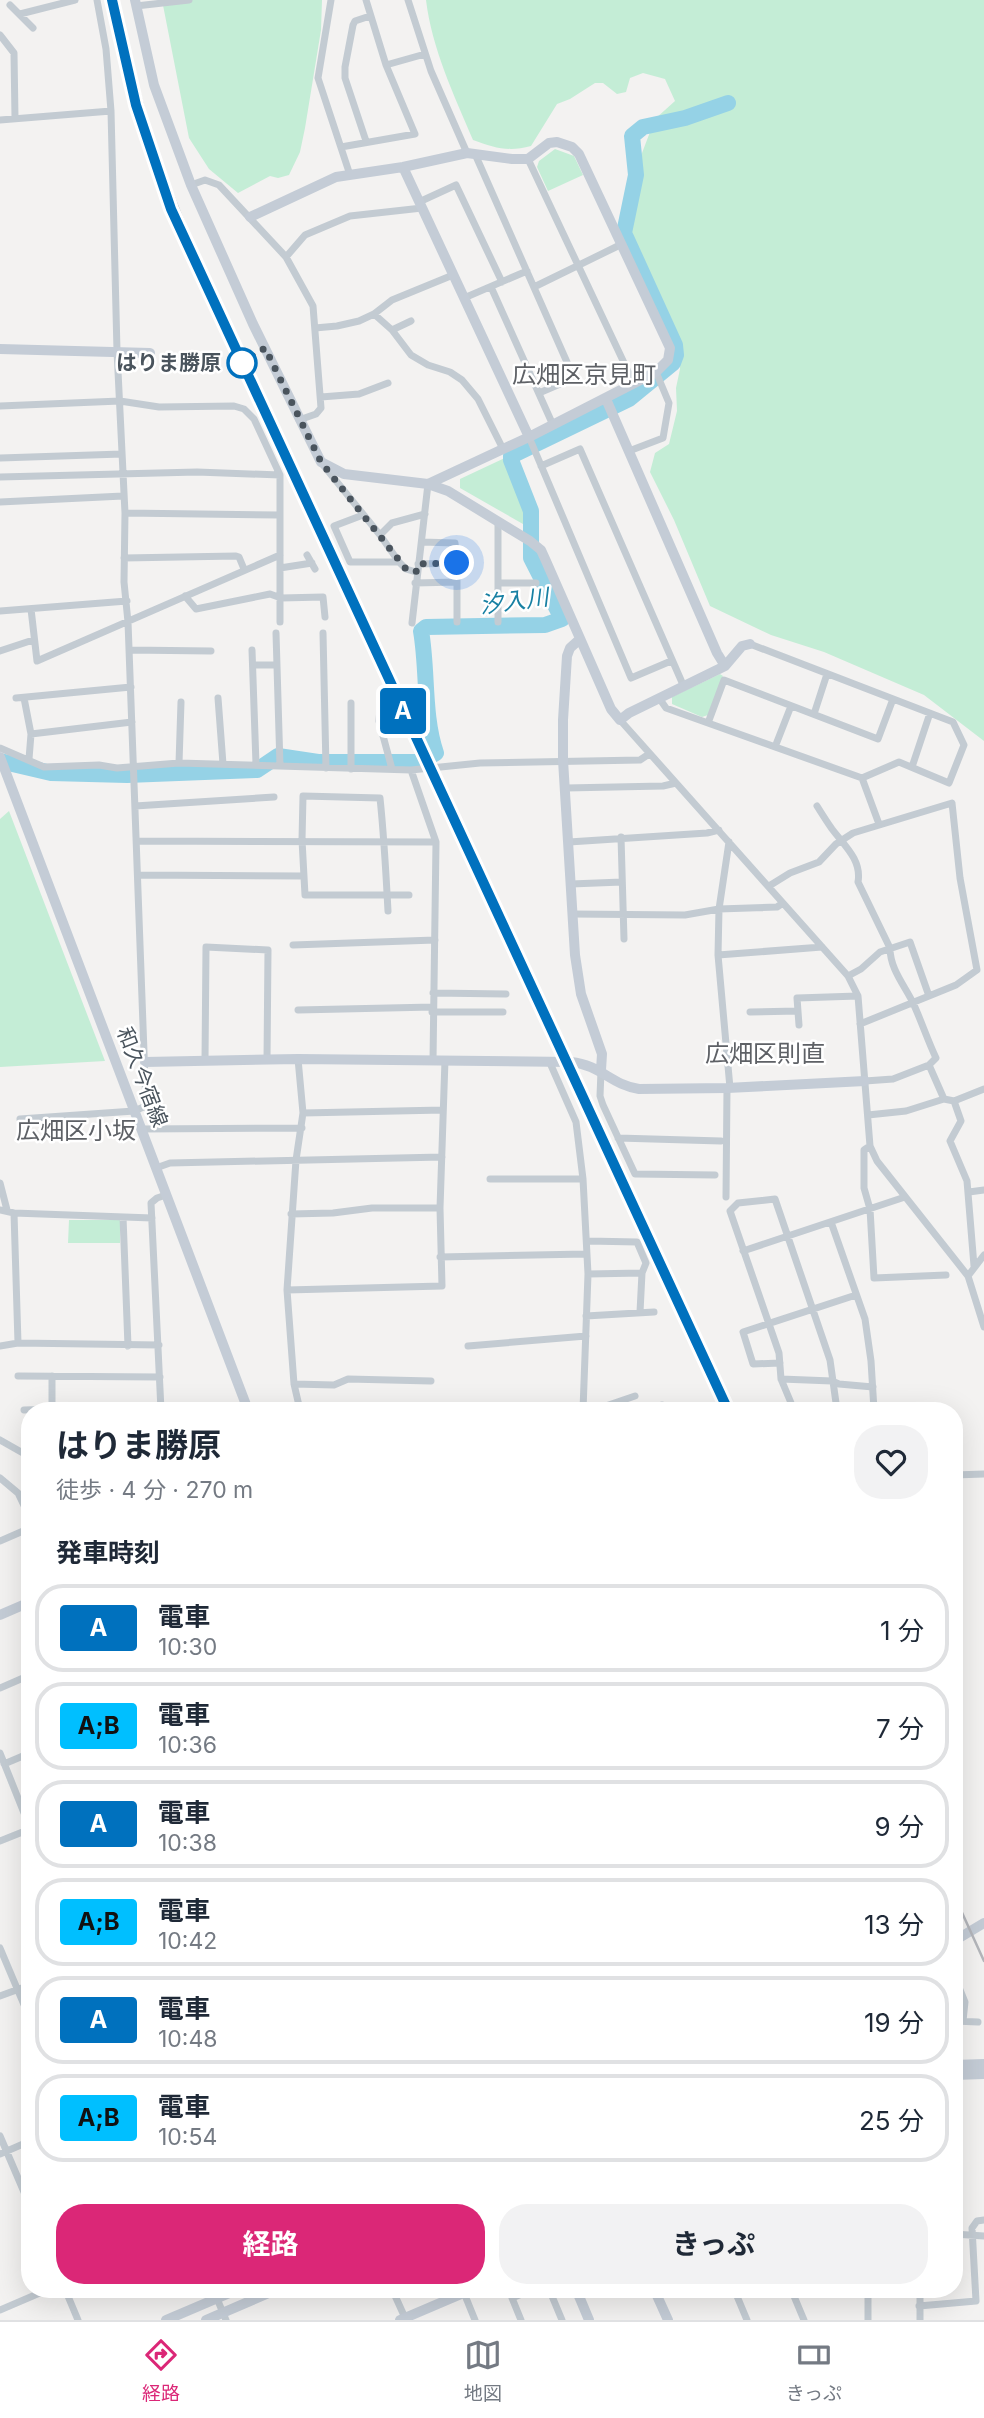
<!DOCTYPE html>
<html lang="ja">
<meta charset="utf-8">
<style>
body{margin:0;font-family:Inter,"Noto Sans JP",sans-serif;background:#f2f2f3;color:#1f2937;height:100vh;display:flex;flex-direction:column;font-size:26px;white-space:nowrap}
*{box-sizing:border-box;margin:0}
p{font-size:23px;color:#747a83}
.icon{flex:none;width:38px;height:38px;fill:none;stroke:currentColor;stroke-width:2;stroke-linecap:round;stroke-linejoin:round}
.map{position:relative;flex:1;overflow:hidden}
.details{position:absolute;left:21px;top:1402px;width:942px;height:896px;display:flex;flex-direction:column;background:#fff;border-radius:28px;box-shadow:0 7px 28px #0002}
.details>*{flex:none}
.badge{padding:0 14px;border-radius:5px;font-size:24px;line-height:46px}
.you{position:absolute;width:35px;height:35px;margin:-18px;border:5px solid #fff;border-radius:50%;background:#1a73e8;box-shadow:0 0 0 10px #1a73e833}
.map>.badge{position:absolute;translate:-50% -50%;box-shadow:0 0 0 4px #fff}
h2{padding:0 35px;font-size:26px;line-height:63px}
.round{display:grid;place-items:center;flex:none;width:74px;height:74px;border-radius:28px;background:#f2f2f3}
.overview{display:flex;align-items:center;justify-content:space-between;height:119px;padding:0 35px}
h1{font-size:33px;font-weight:700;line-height:52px}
.primary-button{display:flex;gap:14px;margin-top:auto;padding:14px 35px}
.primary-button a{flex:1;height:80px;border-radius:28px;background:#db2777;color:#fff;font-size:28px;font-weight:700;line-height:80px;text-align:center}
.primary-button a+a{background:#f2f2f3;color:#1f2937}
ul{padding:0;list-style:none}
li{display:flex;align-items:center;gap:21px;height:88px;margin:0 14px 10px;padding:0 21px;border:4px solid #e0e1e3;border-radius:28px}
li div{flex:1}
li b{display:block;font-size:26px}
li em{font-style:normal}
li .badge{min-width:77px;font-weight:700;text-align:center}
.tabs{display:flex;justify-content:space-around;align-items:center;height:98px;border-top:2px solid #e0e1e3;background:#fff;font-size:19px;color:#747a83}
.tabs a{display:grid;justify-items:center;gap:4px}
.tabs .current{color:#db2777}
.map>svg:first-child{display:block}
.green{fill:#c4edd6}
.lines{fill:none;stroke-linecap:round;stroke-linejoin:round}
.river{stroke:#95d2e6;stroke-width:16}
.street{stroke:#c3cbd2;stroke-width:7}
.secondary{stroke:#c4ccd6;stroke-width:10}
.rail{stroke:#b4b6bb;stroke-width:2.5}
.line-casing{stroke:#fff;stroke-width:16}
.line{stroke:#0071be;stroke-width:10}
.walk{stroke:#4a545d;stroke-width:7;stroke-dasharray:0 12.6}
.stop-dot{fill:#fff;stroke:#0071be;stroke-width:3.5}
.labels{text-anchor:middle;stroke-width:5;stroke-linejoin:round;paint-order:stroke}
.stop-label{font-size:21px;font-weight:bold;fill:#4a545d;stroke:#fff;text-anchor:end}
.street-label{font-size:21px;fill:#4a545d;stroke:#fff}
.water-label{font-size:23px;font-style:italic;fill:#1880a3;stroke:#fff}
.quarter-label{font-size:24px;fill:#5e6166;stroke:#fff}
</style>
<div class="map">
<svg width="984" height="2320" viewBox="0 0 984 2320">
<rect width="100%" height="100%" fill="#f3f2f1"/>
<path class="green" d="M 162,0 L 322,0 L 321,30 L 305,128 L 300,152 L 289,175 L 278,178 L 270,176 L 238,193 L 209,169 L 189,138 Z
M 426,0 L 984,0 L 984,741 L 924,695 L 824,652 L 771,635 L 710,606 L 674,520 L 650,472 L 655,453 L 669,444 L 677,411 L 676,388 L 680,369 L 679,343 L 669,316 L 638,257 L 631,228 L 642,153 L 655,119 L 675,101 L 665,79 L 643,73 L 630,78 L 626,92 L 617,94 L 603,83 L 595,83 L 570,99 L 557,104 L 531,146 C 509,152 494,148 473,140 C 454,95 432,49 426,0 Z
M 555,149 L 574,156 L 583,175 L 548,191 L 537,167 L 539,161 Z
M 509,456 L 529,511 L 530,528 L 460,488 L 460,479 Z
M 720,674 L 723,676 L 708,715 L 702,717 L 672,704 L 672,697 Z
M 9,811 L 105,1061 L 0,1067 L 0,819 Z
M 69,1220 L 120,1220 L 120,1243 L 68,1243 Z"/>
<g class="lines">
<path class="river" d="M 0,761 L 51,773 L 127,775 L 257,770 L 278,756 L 318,762 L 420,762 L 436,753 C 423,715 428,671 421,631 L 426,627 L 545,625 L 562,619 L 531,558 L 531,511 L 511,460 L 511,456 L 629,399 L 673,363 L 676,355 L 675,345 L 624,233 L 636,175 L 632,136 L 643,127 L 685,118 L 728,103"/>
<path class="street" d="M 331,0 L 318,78 L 350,175
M 408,0 L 431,71 L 467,153
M 10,5 L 33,28
M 136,6 L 189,0
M 20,14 L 75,0
M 0,35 L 14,53 L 15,118
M 386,65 L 425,54
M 0,120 L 111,111
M 366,141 L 345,78 L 345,67 L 353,25 L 355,21 L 370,16
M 341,147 L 415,134 L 386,65 L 366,0
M 475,154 L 574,378 L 539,393
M 528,159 L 634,384
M 191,185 L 205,180 L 219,185 L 286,257 L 313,306 L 321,408 L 316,414 L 299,420
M 419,202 L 456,185 L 502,282
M 286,257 L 305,235 L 350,216 L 422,208
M 491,287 L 553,425
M 534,287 L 620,245
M 464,298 L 527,271
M 374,314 L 392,330 L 411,355 L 428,365 L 450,372 L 462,380 L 478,399 L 503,449
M 315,328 L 337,326 L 359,321 L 374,314 L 392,300 L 453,275
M 392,330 L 411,321
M 321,397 L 359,394 L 388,383
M 0,406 L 120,401 L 159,407 L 234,406 L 244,409 L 254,419 L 280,475 L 280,622
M 529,437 L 631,678 L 671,661
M 629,451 L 663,438 L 669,403 L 656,372
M 0,458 L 122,454
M 324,466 L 380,535 L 399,562 L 406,569 L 416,572
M 541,466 L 580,449 L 684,687
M 0,477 L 197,472 L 280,475
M 0,502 L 123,496
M 125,513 L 279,515
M 363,515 L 334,526 L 350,562 L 399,562
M 380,535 L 392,523 L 425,514
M 422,542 L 455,543 L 457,563 L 457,622
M 307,555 L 315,569
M 124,558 L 236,556 L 239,557 L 244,569
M 418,564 L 457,563
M 280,568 L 312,563
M 415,583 L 457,582
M 498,583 L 536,583
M 185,596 L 196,609 L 270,594 L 281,598 L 323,597 L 325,617
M 31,609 L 37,661 L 280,555
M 0,611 L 127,601
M 498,622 L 498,523
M 412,623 L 428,484
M 276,633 L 280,766
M 323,633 L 326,768
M 129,650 L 211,651
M 252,650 L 256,764
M 0,651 L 33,640
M 253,665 L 277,665
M 381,694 L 379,721 L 392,769
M 16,698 L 131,687
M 24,698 L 31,734 L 29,759
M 218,698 L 223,764
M 659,698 L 666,708 L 862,778 L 899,762 L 949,783 L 964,745 L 953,722 L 750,644
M 351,703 L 351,769
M 814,714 L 827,674
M 620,720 L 848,976 L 858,996 L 870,1146 L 877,1161 L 968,1276 L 984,1327
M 708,723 L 724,680 L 878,739 L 893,699
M 31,734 L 132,722
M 775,747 L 791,706
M 0,748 L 44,767 L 99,765 L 117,768 L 179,763 L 411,770 L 480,763 L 640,760 L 649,754
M 179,763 L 181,702
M 912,767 L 930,713
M 411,770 L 436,842 L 433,1061
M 862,778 L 879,824
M 566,788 L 663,786 L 676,783
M 135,806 L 274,797
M 817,806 C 822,814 827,822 832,829 C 844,845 862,860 858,882 L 890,948 C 890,970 906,987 914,1005 C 922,1023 928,1041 936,1058 L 929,1065 L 944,1099 L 954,1101 L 961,1121 L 950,1141 L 967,1181 L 974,1266
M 621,837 L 624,939
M 137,841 L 436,842
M 569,842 L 707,833 L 719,830
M 729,842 L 719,909 L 718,955 L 730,1088
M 138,875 L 304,876
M 571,884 L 622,882
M 769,886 L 790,873 L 819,862 L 836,844 L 853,833 L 952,803 L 960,878 L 977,970 L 956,985 L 860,1024
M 388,911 C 386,873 384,836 380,798 L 303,796 L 302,840 L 305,895 L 409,895
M 572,914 L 685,915 L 719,909 L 777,907 L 783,903
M 293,945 L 435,940
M 718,955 L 822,947
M 848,976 L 861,969 L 880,952 L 910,942 L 929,996
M 433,993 L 506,994
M 298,1010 L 433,1007
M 432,1012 L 503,1012
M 750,1012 L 798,1011
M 799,1025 L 797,998 L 858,996
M 298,1059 L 303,1113 L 296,1160 L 287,1290 L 294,1384 L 300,1410
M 205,1061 L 206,947 L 268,950 L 267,1060
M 550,1063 L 576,1122 L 583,1179 L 588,1274 L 583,1410
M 601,1071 L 600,1096 L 603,1105 L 635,1174 L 715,1175
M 865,1081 L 893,1079 L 929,1065
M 954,1101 L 984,1089
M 303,1113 L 443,1110
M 868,1115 L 906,1111 L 944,1099
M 20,1119 L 134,1111 L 146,1106 L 128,622 L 124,582 L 125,513 L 117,351 L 111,111 L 106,49 L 97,0
M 141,1129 L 302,1128
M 618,1138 L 721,1141
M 870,1146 L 864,1150 L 864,1188 L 870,1209 L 874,1278 L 946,1275
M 156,1168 L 170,1163 L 442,1157
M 490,1179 L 583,1179
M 0,1183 L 7,1210
M 969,1192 L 984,1190
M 726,1197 L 727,1088
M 0,1210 L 14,1213 L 152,1218
M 14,1213 L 18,1343 L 159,1345
M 291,1214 L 333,1213 L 372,1208 L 440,1208
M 123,1217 L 128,1346
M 831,1222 L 865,1319 L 871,1361 L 874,1410
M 588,1241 L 637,1242 L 646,1263 L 642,1273 L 640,1312
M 743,1251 L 905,1197
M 440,1257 L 586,1254
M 588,1274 L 642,1273
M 968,1276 L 984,1255
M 287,1290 L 442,1286 L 440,1208 L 445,1060
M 586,1316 L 654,1312
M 0,1346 L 18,1343
M 468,1346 L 586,1336
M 780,1363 L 753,1364 L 743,1332 L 856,1295
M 18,1376 L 160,1377
M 52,1376 L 52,1409
M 781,1379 L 832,1381 L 839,1384 L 873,1387
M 294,1384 L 334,1385 L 348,1379 L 431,1381
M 662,1405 L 662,1410
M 24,1410 L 161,1406
M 161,1410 L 151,1203 L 157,1198 L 166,1195
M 594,1410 L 635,1396
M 794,1410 L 781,1379 L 779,1353 L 730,1211 L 738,1203 L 775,1199 L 830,1360 L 837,1410
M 0,1440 L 30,1457
M 954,1475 L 984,1474
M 0,1478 L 18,1493 L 30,1518
M 0,1541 L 30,1528
M 0,1688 L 30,1675
M 0,1753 L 30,1828
M 4,1764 L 30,1753
M 0,1841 L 30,1829
M 0,1948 L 30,2019
M 954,1975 L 965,2002 L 963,2021
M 0,1996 L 30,1985
M 954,2021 L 978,2022
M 0,2136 L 30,2206
M 0,2154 L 30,2141
M 954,2234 L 984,2236
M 65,2289 L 78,2320
M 213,2289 L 226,2320
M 392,2289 L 406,2320
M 549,2289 L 562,2320
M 734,2289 L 747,2320
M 791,2289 L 804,2320
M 868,2289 L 868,2320
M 920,2289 L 920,2320
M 464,2293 L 475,2320
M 919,2306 L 976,2301 L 972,2228 L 977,2221 L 984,2220
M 0,2310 L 49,2289
M 521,2320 L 512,2298 L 534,2289"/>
<path class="secondary" d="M 135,0 L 154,85 L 191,185 L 253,324 L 321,462 L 344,474 L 428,484 L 448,491 L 530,541 L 541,550 L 546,561 L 611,709 L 620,720 L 629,713 L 725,666 L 742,646 L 750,644
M 403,167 L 529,437
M 250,217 L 336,177 L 403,167 L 467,153 L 512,159 L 528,159 L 549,143 L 557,142 L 572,147 L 579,154 L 670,348 L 668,360 L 656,372 L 529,437 L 428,484
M 0,349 L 150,353
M 606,399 L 717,653 L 725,666
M 580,639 L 570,648 L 567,656 L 563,720 L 563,760 L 575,955 L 581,994 L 602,1054 L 601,1070
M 0,757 L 248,1410
M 145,1062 L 298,1059 L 571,1062 C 601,1065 611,1085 639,1089 L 727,1088 L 865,1081
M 0,1615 L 30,1602
M 954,1941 L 984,1923
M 954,2065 L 984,2064
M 954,2075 L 984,2074
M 576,2289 L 589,2320
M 654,2289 L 668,2320
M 166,2320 L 239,2289
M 206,2320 L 278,2289
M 400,2320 L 473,2289"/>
<path class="rail" d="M 117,0 C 129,52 141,105 158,155 C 173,199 192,242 211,284 L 734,1410
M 954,1895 L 984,1961"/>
</g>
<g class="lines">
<g class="line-casing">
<path id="line" d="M 112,0 L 136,105 L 171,209 L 728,1410"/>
</g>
<use href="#line" class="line"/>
<path class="walk" d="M 242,363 L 265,348 L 321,462 L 406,569 L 416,572 L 418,564 L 457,563"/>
</g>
<circle class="stop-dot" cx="242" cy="363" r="14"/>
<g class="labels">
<g class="stop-label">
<text x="221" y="370">はりま勝原</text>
</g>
<g class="street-label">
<text transform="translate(142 1077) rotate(69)" y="7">和久今宿線</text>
</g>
<g class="water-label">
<text transform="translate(514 601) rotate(-7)" y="8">汐入川</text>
</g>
<g class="quarter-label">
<text x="584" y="383">広畑区京見町</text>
<text x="765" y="1062">広畑区則直</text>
<text x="76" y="1139">広畑区小坂</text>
</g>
</g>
</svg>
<div class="you" style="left:457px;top:563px"></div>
<b class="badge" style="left:403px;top:711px;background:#0071be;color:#fff">A</b>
<section class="details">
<div class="overview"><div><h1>はりま勝原</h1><p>徒歩 · 4 分 · 270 m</p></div><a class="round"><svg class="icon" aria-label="heart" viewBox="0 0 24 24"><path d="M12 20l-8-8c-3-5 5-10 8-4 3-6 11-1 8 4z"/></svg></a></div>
<h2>発車時刻</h2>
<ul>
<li><span class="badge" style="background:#0071be;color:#fff">A</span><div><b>電車</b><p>10:30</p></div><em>1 分</em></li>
<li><span class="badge" style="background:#00bfff;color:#111">A;B</span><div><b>電車</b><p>10:36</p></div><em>7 分</em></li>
<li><span class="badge" style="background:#0071be;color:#fff">A</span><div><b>電車</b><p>10:38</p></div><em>9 分</em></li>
<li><span class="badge" style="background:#00bfff;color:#111">A;B</span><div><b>電車</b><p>10:42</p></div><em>13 分</em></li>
<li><span class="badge" style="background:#0071be;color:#fff">A</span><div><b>電車</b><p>10:48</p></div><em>19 分</em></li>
<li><span class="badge" style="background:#00bfff;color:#111">A;B</span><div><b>電車</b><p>10:54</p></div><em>25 分</em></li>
</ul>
<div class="primary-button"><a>経路</a><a>きっぷ</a></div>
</section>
</div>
<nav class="tabs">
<a class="current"><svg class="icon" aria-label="directions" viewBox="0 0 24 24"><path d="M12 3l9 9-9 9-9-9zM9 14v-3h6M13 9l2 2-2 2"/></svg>経路</a>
<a><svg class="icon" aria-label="map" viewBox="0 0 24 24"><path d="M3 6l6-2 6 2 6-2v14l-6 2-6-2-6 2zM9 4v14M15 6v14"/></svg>地図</a>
<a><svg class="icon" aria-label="tickets" viewBox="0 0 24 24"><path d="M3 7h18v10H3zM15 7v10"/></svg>きっぷ</a>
</nav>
